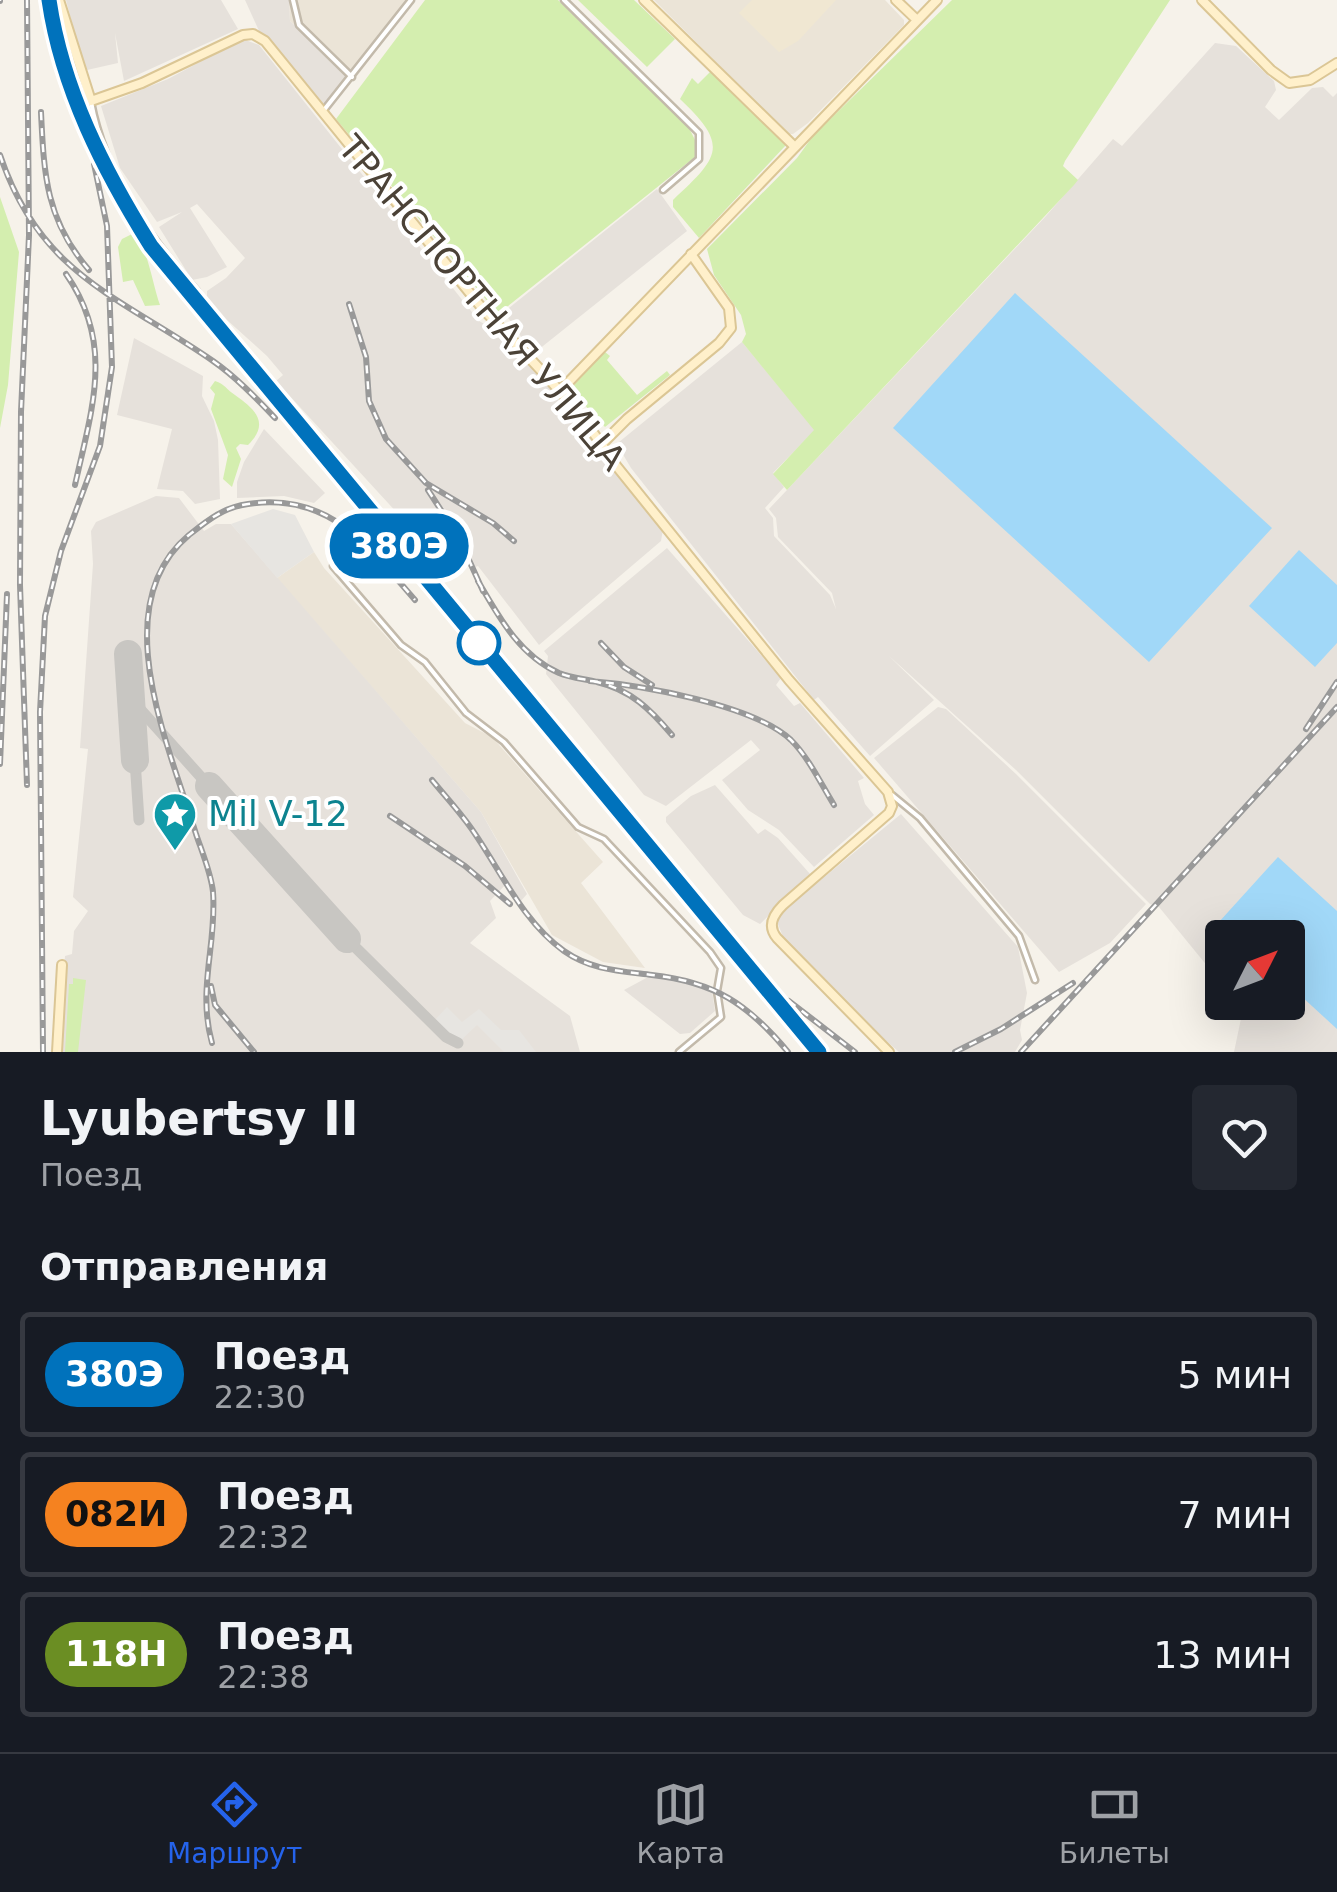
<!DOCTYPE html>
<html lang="ru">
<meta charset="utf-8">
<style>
body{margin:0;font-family:"DejaVu Sans",sans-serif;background:#242831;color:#f1f3f6;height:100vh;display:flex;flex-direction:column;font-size:38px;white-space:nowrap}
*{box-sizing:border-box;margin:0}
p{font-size:32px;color:#9ea1a6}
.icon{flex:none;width:55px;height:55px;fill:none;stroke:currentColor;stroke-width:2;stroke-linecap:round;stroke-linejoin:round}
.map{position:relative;height:1052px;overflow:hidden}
.sheet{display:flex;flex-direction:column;background:#171b24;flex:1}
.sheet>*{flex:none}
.badge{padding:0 20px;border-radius:32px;font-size:35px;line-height:65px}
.needle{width:65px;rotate:48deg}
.controls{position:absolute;left:1205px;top:920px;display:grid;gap:20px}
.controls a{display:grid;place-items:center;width:100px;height:100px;border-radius:10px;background:#171b24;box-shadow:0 10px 40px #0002;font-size:50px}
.map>.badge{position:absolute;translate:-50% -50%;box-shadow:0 0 0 5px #fff}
h2{padding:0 40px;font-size:38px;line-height:90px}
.round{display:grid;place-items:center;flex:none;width:105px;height:105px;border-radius:10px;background:#242831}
.head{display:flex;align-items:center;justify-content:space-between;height:170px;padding:0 40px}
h1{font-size:48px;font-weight:600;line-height:75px}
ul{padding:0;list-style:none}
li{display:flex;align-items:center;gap:30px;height:125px;margin:0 20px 15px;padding:0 20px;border:5px solid #363941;border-radius:10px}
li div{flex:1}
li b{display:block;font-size:38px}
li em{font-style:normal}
li .badge{min-width:110px;font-weight:700;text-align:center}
.tabs{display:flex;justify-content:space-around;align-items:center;height:140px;border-top:2px solid #363941;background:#171b24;font-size:28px;color:#9ea1a6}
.tabs a{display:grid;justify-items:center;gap:5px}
.tabs .current{color:#2563eb}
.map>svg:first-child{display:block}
.residential{fill:#ebe4d7}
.industrial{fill:#e6e1db}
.education{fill:#f0e7d2}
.green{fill:#d4eeaf}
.parking{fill:#e7e5e1}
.water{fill:#a1d8f8}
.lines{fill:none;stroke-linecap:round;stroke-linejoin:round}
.taxiway{stroke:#c8c6c2;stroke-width:11}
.runway{stroke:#c8c6c2;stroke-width:28}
.street-casing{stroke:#c3baab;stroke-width:9}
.secondary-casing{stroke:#dbc695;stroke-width:12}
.street{stroke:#fff;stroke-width:4}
.secondary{stroke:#fff0cb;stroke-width:8}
.rail-casing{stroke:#999;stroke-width:6}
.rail{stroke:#fff;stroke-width:2.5;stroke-dasharray:8;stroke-linecap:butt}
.line-casing{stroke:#fff;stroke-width:22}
.line{stroke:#0072bc;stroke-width:15}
.stop-dot{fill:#fff;stroke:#0072bc;stroke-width:5}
.labels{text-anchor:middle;stroke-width:8;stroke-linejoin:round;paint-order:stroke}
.street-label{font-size:35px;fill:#4b4237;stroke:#fff}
.culture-label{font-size:35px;fill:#0d838f;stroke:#fff;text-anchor:start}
</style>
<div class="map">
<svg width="1337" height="1052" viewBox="0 0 1337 1052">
<rect width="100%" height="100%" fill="#f6f2ea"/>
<path class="residential" d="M 289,0 L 415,0 L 354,80 L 290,21 Z
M 654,0 L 885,0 L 904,20 L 904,25 L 808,123 L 793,134 L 788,134 Z
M 314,552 L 324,568 L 465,723 L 492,737 L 603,862 L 581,883 L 645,968 L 603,962 L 552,935 L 481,812 L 277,578 Z"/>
<path class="industrial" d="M 66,0 L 221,0 L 238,29 L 124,81 L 115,33 L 118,63 L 87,70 L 83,65 Z
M 245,0 L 289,0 L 290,21 L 350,77 L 327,111 L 260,33 Z
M 243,39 L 259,45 L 479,321 L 511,339 L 599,442 L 663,529 L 661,541 L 539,645 L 478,566 L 470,569 L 460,554 L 445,565 L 276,381 L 283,375 L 267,356 L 227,320 L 207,296 L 207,291 L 226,278 L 245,258 L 197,204 L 190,208 L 227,267 L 207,277 L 192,280 L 159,227 L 182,212 L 157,222 L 120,168 L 101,106 L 168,79 Z
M 1215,43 L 1236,46 L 1274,81 L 1276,90 L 1265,107 L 1279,120 L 1312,88 L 1323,87 L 1333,97 L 1337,93 L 1337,1052 L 1234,1052 L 1243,1009 L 1238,1003 L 1288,1002 L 1288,938 L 1222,938 L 1222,984 L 1159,907 L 1150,904 L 1016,770 L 889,656 L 934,700 L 870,756 L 818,697 L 814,700 L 631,468 L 618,446 L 619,442 L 742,342 L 815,430 L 773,473 L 784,487 L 765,508 L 773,518 L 774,536 L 830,595 L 836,609 L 832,593 L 778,537 L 776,518 L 769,509 L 1046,216 L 1113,139 L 1122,146 Z
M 657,189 L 687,231 L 533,354 L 504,312 Z
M 134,338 L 203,376 L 202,396 L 214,421 L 218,440 L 220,499 L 195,504 L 183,491 L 157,489 L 172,429 L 117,415 Z
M 264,429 L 325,493 L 314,503 L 284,496 L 237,498 L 237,482 L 244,462 Z
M 156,496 L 179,498 L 204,531 L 216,524 L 231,524 L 481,812 L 527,894 L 520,902 L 507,883 L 490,901 L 496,918 L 470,943 L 570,1016 L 580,1052 L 60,1052 L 65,956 L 72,954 L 74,931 L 88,911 L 73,897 L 88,749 L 80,748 L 93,564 L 91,531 L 96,522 Z
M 667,548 L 781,678 L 776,685 L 794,706 L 800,703 L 864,778 L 858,781 L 865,804 L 874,815 L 814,867 L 779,830 L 748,810 L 722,780 L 760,750 L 751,740 L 666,806 L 644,795 L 546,674 L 548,656 L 544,651 Z
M 938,707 L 946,709 L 1016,774 L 1146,904 L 1110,943 L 1059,972 L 874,758 Z
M 715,785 L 758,834 L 765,829 L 778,838 L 811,875 L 760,924 L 743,915 L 666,822 L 666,817 L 691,796 Z
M 901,814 L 1018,947 L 1027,993 L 1020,1030 L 1022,1040 L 1015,1052 L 899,1052 L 859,1017 L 784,939 L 777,922 L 784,910 Z
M 650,976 L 681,981 L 712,991 L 715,1011 L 690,1033 L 680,1034 L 624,990 Z"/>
<path class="education" d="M 752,0 L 836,0 L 798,41 L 779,52 L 739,13 Z"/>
<path class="green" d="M 425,0 L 558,0 L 689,128 L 697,144 L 695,157 L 498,314 L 336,119 Z
M 578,0 L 634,0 L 675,39 L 647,67 Z
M 952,0 L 1170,0 L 1065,161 L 1063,166 L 1078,180 L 1074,185 L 787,490 L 773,474 L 814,430 L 742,342 L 746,334 L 741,315 L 714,275 L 707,249 L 797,158 L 813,136 Z
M 712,70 L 786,145 L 699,238 L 673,207 L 673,200 C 719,157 730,146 680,99 L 692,78 L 698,84 Z
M 0,197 L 19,252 L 8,385 L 0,428 Z
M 134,233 C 147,245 153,286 160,305 L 145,306 L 133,280 L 123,282 L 118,247 L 122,239 Z
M 605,352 L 610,356 L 607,360 L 637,395 L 667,371 L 670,375 L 605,427 L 570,389 Z
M 215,381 C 225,384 227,390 235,395 C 256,410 270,423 248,445 L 240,444 L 236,448 L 241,459 L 232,487 L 223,479 L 228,455 L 211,409 L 215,394 L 210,388 Z
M 73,978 L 86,980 L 78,1052 L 65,1052 L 69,984 L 73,984 Z"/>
<path class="parking" d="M 273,509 L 295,515 L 314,552 L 277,578 L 231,524 Z
M 447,1007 L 462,1022 L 479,1009 L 501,1030 L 519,1030 L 536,1052 L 504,1052 L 477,1025 L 458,1043 L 446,1037 L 432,1023 Z"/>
<path class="water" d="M 1015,293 L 1272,528 L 1149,662 L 893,428 Z
M 1299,550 L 1337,585 L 1337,643 L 1315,667 L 1249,606 Z
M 1278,857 L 1337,911 L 1337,1029 L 1288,984 L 1288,938 L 1236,937 L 1219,922 Z"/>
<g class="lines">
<path class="taxiway" d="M 131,699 L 209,786
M 135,760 L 139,820
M 347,939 L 446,1037 L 458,1043"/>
<path class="runway" d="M 128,654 L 135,760
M 209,786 L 347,939"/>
<g class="street-casing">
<path id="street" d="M 293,0 L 299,25 L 352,77
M 564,0 L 699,133 L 699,159 L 663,190
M 91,102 C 105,175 148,236 197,291
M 324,110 L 411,0
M 333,566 L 401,645 L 425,662 L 466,713 L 504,742 L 578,827 L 604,839 L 710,952 L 721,968 L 717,991 L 721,1017 L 679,1052
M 892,795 L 920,818 L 1019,936 L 1035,980"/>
</g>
<g class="secondary-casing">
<path id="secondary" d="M 59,0 L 91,101 L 142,83 L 243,35 L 253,34 L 265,41 L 482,308 C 529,358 577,404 614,463 L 789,680 L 888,792 L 892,806 L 889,813 L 783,905 C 773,915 767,926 777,938 L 889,1052
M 644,0 L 794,146
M 896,0 L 917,20
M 1202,0 L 1271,70 L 1289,83 L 1310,80 L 1337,63
M 560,391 L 937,0
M 603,443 L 627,419 L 719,343 L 731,328 L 729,308 L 691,254
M 57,1052 L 62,965"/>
</g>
<use href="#street" class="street"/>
<use href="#secondary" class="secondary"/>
<g class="rail-casing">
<path id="rail" d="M 27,0 L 29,235 L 21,412 L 20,585 L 27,785
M 49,0 C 62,89 104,171 151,246 L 819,1052
M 0,1 L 0,0
M 41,112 C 44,176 46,220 89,270
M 0,155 C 40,275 119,296 213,361 C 236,377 256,398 275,418
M 66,274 C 115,344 92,408 75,485
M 349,304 L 366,357 L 369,401 L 386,439 L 426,483 L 493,523 L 514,541
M 428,490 L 459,538 L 483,591
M 478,581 C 499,617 519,655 559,673 C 571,678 585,679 597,682 C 631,690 650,709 672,735
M 601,643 L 624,667 L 652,685
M 590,681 C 641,685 754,705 791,740 C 809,758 821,784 834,805
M 1306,729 L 1337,682
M 0,764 L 7,594
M 432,780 C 445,796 459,811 471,828 C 500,869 522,921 564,951 C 591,970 620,971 652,975 C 715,982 748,1004 788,1052
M 390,816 L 465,866 L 510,904
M 211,986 L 215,1005 L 254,1052
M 789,1001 L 855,1052
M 212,1043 C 197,989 217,944 213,892 C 211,873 202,852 196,834 C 170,748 104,606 189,535 C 208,520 224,507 248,504 C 330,492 367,545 415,600
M 43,1052 L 40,712 L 45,616 L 61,551 L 100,446 L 112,367 L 107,226 L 94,164
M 955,1052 L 1001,1029 L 1073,983
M 1021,1052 L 1337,707"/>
</g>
<use href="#rail" class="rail"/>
</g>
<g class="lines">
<g class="line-casing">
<path id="line" d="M 49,0 C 62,89 104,171 151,246 L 819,1052"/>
</g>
<use href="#line" class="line"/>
</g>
<defs>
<g id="sight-pin" transform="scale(2.25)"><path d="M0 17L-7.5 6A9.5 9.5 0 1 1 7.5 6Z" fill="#0f9aa8" stroke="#fff"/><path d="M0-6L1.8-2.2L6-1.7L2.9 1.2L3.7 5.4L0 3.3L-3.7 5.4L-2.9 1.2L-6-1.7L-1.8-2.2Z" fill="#fff"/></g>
</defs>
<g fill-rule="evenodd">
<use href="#sight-pin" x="175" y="814"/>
</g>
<circle class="stop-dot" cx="479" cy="643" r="20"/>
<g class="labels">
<g class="street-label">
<text transform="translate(482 303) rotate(50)" y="12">ТРАНСПОРТНАЯ УЛИЦА</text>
</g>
<g class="culture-label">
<text x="208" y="826">Mil V-12</text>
</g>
</g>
</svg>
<div class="controls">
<a><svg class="needle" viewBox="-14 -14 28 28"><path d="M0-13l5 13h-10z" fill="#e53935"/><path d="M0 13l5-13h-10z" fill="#9ea1a6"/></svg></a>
</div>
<b class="badge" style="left:399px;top:546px;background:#0072bc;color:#fff">380Э</b>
</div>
<section class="sheet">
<div class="head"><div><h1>Lyubertsy II</h1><p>Поезд</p></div><a class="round"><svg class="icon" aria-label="heart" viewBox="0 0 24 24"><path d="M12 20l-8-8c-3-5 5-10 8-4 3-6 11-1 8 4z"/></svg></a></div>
<h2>Отправления</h2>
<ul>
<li><span class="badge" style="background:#0072bc;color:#fff">380Э</span><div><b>Поезд</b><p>22:30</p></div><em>5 мин</em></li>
<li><span class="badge" style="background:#f58220;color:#111">082И</span><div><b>Поезд</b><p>22:32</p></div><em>7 мин</em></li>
<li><span class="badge" style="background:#6b8e23;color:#fff">118Н</span><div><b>Поезд</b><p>22:38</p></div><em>13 мин</em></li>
</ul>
</section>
<nav class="tabs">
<a class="current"><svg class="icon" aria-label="directions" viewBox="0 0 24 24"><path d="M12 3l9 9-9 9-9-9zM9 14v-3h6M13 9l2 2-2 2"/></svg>Маршрут</a>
<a><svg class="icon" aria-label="map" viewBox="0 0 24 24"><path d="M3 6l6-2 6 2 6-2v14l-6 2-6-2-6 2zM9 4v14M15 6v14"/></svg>Карта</a>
<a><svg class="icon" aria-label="tickets" viewBox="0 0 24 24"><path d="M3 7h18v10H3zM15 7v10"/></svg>Билеты</a>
</nav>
